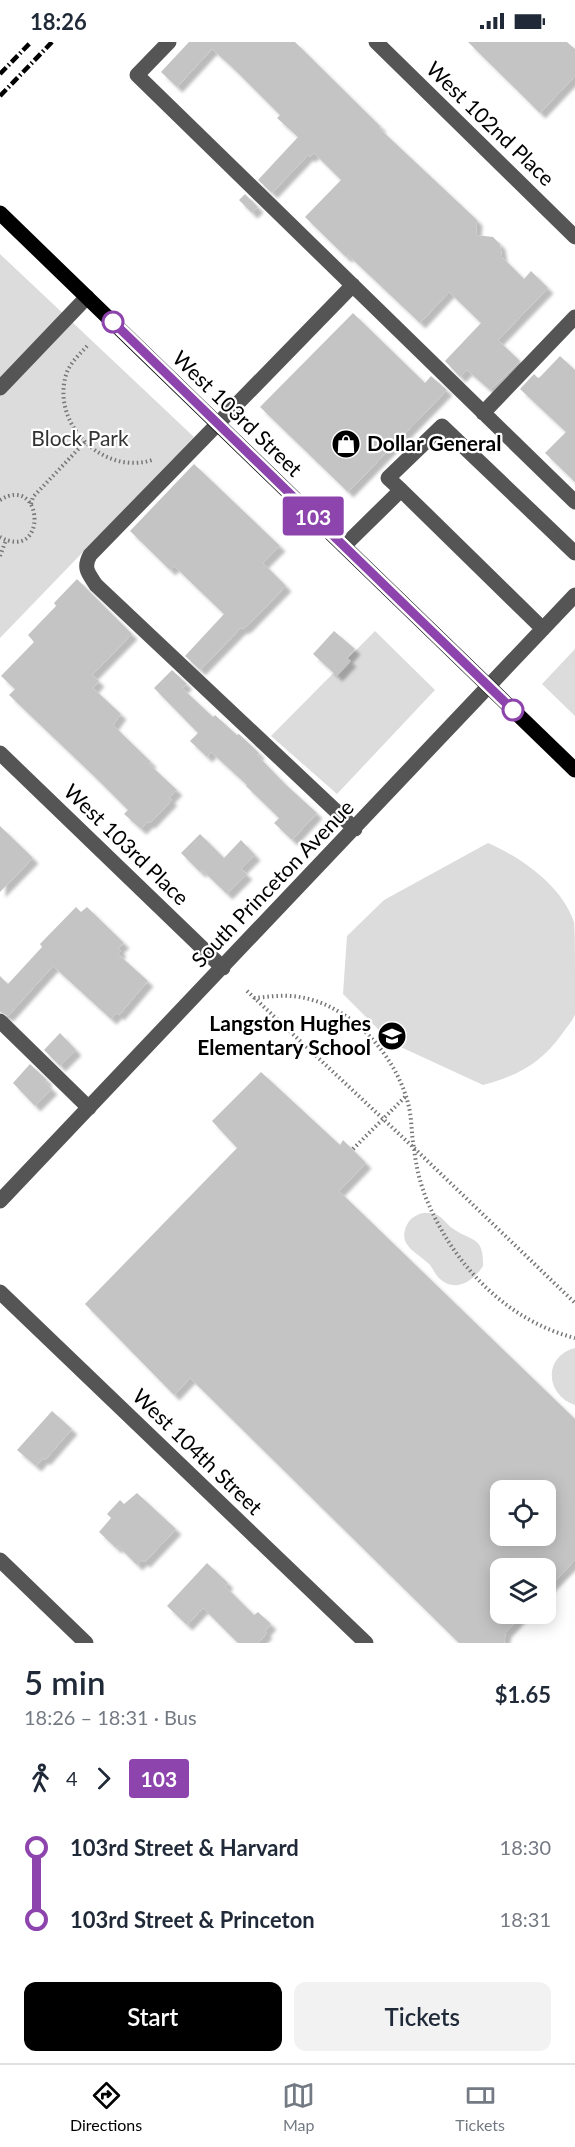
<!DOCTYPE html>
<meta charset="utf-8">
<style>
body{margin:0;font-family:Lato,sans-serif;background:#f2f2f3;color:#1f2937;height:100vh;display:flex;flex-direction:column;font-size:22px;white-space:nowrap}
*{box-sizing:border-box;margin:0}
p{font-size:20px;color:#747a83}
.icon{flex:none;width:33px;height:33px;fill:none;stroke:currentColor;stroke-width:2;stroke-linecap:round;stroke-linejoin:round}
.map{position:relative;height:1601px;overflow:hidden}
.side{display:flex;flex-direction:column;background:#fff;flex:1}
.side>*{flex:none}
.badge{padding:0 12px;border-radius:4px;font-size:21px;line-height:39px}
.buttons{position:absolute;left:490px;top:1438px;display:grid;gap:12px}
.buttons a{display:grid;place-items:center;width:66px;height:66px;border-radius:12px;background:#fff;box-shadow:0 3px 15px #0003;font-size:30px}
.map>.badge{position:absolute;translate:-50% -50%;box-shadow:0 0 0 3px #fff}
.legs{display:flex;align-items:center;gap:9px;height:66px;padding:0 24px;font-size:20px}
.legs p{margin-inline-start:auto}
.headline{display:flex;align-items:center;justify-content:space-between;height:102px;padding:0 24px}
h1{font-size:33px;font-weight:600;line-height:45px}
.primary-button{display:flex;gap:12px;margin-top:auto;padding:12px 24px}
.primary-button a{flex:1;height:69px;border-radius:12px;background:#000;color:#fff;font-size:24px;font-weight:600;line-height:69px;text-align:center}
.primary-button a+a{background:#f2f2f3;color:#1f2937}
ul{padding:0 24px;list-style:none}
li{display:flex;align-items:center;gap:21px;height:72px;font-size:22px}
li i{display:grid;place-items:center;width:9px;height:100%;margin:0 8px;background:currentColor}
li i::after{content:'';width:15px;height:15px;margin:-8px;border:4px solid;border-radius:50%;background:#fff}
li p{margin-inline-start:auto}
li:first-child i{background:linear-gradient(#0000 50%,currentColor 0)}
li:last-child i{background:linear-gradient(currentColor 50%,#0000 0)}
.status{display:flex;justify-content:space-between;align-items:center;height:42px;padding:0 30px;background:#fff;direction:ltr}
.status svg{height:16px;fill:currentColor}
.tabs{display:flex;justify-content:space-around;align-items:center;height:84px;border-top:2px solid #e0e1e3;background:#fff;font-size:16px;color:#747a83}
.tabs a{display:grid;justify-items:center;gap:3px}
.tabs .selected{color:#000}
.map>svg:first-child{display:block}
.green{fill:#dcdcdc}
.building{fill:#c4c4c4;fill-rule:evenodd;filter:url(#shadow)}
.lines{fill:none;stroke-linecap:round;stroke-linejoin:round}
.path{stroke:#777;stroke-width:4;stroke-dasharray:1.5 3;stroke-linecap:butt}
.minor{stroke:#555;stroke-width:15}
.major{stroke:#000;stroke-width:15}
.rail{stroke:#000;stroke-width:4.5;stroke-dasharray:9 3 1.5 3;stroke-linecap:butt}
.line-1-casing{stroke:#fff;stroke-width:14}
.line-1{stroke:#8e44ad;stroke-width:9}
.stop-1-dot{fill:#fff;stroke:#8e44ad;stroke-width:3}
.labels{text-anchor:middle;stroke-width:4.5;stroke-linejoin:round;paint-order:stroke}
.street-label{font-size:21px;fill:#000;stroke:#fff}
.park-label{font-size:21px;fill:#333;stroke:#fff}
.poi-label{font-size:21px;font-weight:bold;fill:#000;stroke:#fff;text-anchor:start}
</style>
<div class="status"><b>18:26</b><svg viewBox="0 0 49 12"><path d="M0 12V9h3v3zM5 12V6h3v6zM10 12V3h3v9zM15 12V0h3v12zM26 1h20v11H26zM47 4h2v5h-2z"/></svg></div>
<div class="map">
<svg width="575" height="1601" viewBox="0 0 575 1601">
<defs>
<filter id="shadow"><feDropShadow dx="5.5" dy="5.5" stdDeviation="1.5" flood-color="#0004"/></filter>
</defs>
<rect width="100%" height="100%" fill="#fff"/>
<path class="green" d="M 0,212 L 194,395 L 0,596 Z
M 375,589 L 435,648 L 337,752 L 271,694 Z
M 575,607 L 575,674 L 542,642 Z
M 488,801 C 522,816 562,844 574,880 C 575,893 575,917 575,931 C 575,944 575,960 575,972 C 573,979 566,986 562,992 C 540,1022 519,1033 483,1043 L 392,1001 L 343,952 L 347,894 L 384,858 Z
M 423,1171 C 441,1170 440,1176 452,1186 C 471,1200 484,1193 483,1224 C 474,1239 455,1251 440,1237 C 435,1233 433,1226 429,1222 C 418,1211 398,1204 406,1185 C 409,1177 415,1173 423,1171 Z
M 575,1306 L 575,1363 C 545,1353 543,1314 575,1306 Z"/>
<path class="building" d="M 189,0 L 295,0 L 381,85 L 379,86 L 477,178 L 476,193 L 493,195 L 500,202 L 502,215 L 524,237 L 531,229 L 548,246 L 498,298 L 520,319 L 490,348 L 467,328 L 460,335 L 445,319 L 481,281 L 449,250 L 420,281 L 348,213 L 346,215 L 305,175 L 341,138 L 314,111 L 310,115 L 308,113 L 272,151 L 258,138 L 298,95 L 277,76 L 280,73 L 234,27 L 212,7 L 177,45 L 161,30 Z
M 468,0 L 567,0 L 575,7 L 575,34 L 540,71 Z
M 245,152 L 258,165 L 252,171 L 239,158 Z
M 353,271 L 425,341 L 431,334 L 447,348 L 348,450 L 260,365 Z
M 560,314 L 575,328 L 575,440 L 545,411 L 566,390 L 520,347 L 534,332 L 538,336 L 540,335 Z
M 194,422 L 280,504 L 263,521 L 286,544 L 247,584 L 242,587 L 241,586 L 200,628 L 185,614 L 224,572 L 174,524 L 170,528 L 130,489 Z
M 77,537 L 132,592 L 92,633 L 99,639 L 93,646 L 121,672 L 113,683 L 151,720 L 149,722 L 177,748 L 169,756 L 172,758 L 150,781 L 148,780 L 141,787 L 124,772 L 128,768 L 97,737 L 9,653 L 15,647 L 1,634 L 34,600 L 28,593 L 56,564 L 54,561 Z
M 334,589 L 355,607 L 347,616 L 351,619 L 337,634 L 313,612 Z
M 172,628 L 187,642 L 182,646 L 213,675 L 215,673 L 237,693 L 239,692 L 259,711 L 257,713 L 285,742 L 317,771 L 292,798 L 274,781 L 279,776 L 246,744 L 247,743 L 211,710 L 207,715 L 190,699 L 198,691 L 154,646 Z
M 0,784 L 33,816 L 0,850 Z
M 200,792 L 224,816 L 241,798 L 255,813 L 241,827 L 247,832 L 227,852 L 202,828 L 200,830 L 181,811 Z
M 76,865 L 81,870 L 87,865 L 124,901 L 118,906 L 121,909 L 118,912 L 148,939 L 119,973 L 117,971 L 111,977 L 53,924 L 8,974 L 0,970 L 0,934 L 8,942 L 42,905 L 40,902 Z
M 60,991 L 76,1008 L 60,1024 L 44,1008 Z
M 30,1022 L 47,1038 L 45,1040 L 52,1047 L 35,1064 L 13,1041 Z
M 261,1030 L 340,1103 L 343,1098 L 366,1121 L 339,1149 L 575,1377 L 575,1518 L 546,1548 L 546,1527 L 501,1527 L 501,1572 L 523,1572 L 506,1590 L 504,1601 L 459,1601 L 190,1336 L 174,1353 L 85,1262 L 237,1106 L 212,1079 ZM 501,1449 L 546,1449 L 546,1494 L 501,1494 Z
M 52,1369 L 72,1387 L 45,1418 L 43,1416 L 36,1424 L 17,1408 Z
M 137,1451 L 176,1487 L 145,1520 L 142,1518 L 137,1523 L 118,1504 L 116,1506 L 99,1490 L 111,1476 L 107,1472 L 120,1458 L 124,1462 Z
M 207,1521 L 228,1541 L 225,1544 L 254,1573 L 258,1570 L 271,1582 L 265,1589 L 267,1591 L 258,1601 L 238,1601 L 203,1566 L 187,1583 L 167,1564 Z"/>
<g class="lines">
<path class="path" d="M 87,304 C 80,312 71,320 67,330 C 49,380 102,434 152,418
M 0,458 C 44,431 48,521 0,495
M 31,462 L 33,455 L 85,400
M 0,514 L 6,498
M 247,949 L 413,1105 L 575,1261
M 254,956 C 266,955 279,953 291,954 C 346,958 394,1009 408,1061 C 412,1075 411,1091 414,1106 C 416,1125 421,1146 429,1163 C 456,1225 508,1279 575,1296
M 353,1107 L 406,1054"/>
<path class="minor" d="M 169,0 L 137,33 L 575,460
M 376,0 L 575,195
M 353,243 L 90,513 C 83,526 88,531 96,543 L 355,787
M 0,346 L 87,255
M 483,371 L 575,275
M 401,448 L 543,587
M 344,504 L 401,448 L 388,436 L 442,384 L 575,511
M 0,711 L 223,926
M 0,979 L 89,1066
M 0,1159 L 575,553
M 0,1250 L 366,1601
M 0,1518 L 86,1601"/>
<path class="major" d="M 0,171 L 575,728"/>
<path class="rail" d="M 0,32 L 31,0
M 0,54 L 52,0"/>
</g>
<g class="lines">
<g class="line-1-casing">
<path id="line-1" d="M 113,280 L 513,668"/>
</g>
<use href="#line-1" class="line-1"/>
</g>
<defs>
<g id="shop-disc" transform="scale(1.5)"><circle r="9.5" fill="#000" stroke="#fff"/><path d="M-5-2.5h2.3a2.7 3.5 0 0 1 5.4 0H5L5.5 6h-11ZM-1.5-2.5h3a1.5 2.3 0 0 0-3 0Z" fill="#fff"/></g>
<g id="school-disc" transform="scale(1.5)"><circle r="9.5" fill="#000" stroke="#fff"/><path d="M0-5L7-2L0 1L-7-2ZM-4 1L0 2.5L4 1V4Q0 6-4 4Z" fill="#fff"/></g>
</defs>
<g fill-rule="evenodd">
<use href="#shop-disc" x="346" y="402"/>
<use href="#school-disc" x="392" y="994"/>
</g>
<g class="stop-1-dot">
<circle cx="113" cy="280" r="10"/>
<circle cx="513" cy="668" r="10"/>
</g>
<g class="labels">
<g class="street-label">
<text transform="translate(490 82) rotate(44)" y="7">West 102nd Place</text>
<text transform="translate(237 372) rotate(44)" y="7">West 103rd Street</text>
<text transform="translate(126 803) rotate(44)" y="7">West 103rd Place</text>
<text transform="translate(273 842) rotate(-46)" y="7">South Princeton Avenue</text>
<text transform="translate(197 1410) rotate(44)" y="7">West 104th Street</text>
</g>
<g class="park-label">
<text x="80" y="404">Block Park</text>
</g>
<g class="poi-label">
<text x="367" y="409">Dollar General</text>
<text x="371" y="989" text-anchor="end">Langston Hughes<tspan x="371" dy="24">Elementary School</tspan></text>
</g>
</g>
</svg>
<div class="buttons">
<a><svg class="icon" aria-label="locate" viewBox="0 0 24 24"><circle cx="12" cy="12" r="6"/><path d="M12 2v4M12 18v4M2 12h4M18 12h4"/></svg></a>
<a><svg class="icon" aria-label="layers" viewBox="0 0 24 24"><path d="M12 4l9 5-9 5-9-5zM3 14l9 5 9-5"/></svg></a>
</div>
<b class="badge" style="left:313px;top:474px;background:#8e44ad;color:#fff">103</b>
</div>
<section class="side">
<div class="headline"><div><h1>5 min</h1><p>18:26 – 18:31 · Bus</p></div><b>$1.65</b></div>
<div class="legs"><svg class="icon" aria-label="walk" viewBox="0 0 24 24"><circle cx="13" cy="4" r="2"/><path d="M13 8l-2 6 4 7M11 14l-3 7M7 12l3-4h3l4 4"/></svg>4<svg class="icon" aria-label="forward" viewBox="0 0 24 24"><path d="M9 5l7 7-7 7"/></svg><b class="badge" style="background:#8e44ad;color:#fff">103</b></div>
<ul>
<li><i style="color:#8e44ad"></i><b>103rd Street &amp; Harvard</b><p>18:30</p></li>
<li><i style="color:#8e44ad"></i><b>103rd Street &amp; Princeton</b><p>18:31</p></li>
</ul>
<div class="primary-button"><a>Start</a><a>Tickets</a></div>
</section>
<nav class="tabs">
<a class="selected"><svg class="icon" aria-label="directions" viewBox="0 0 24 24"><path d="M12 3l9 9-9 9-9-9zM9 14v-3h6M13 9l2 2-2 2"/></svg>Directions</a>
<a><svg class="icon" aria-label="map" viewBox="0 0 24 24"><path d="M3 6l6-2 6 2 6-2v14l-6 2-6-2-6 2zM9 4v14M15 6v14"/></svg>Map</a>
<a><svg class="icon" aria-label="tickets" viewBox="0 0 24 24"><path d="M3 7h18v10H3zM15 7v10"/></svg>Tickets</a>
</nav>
